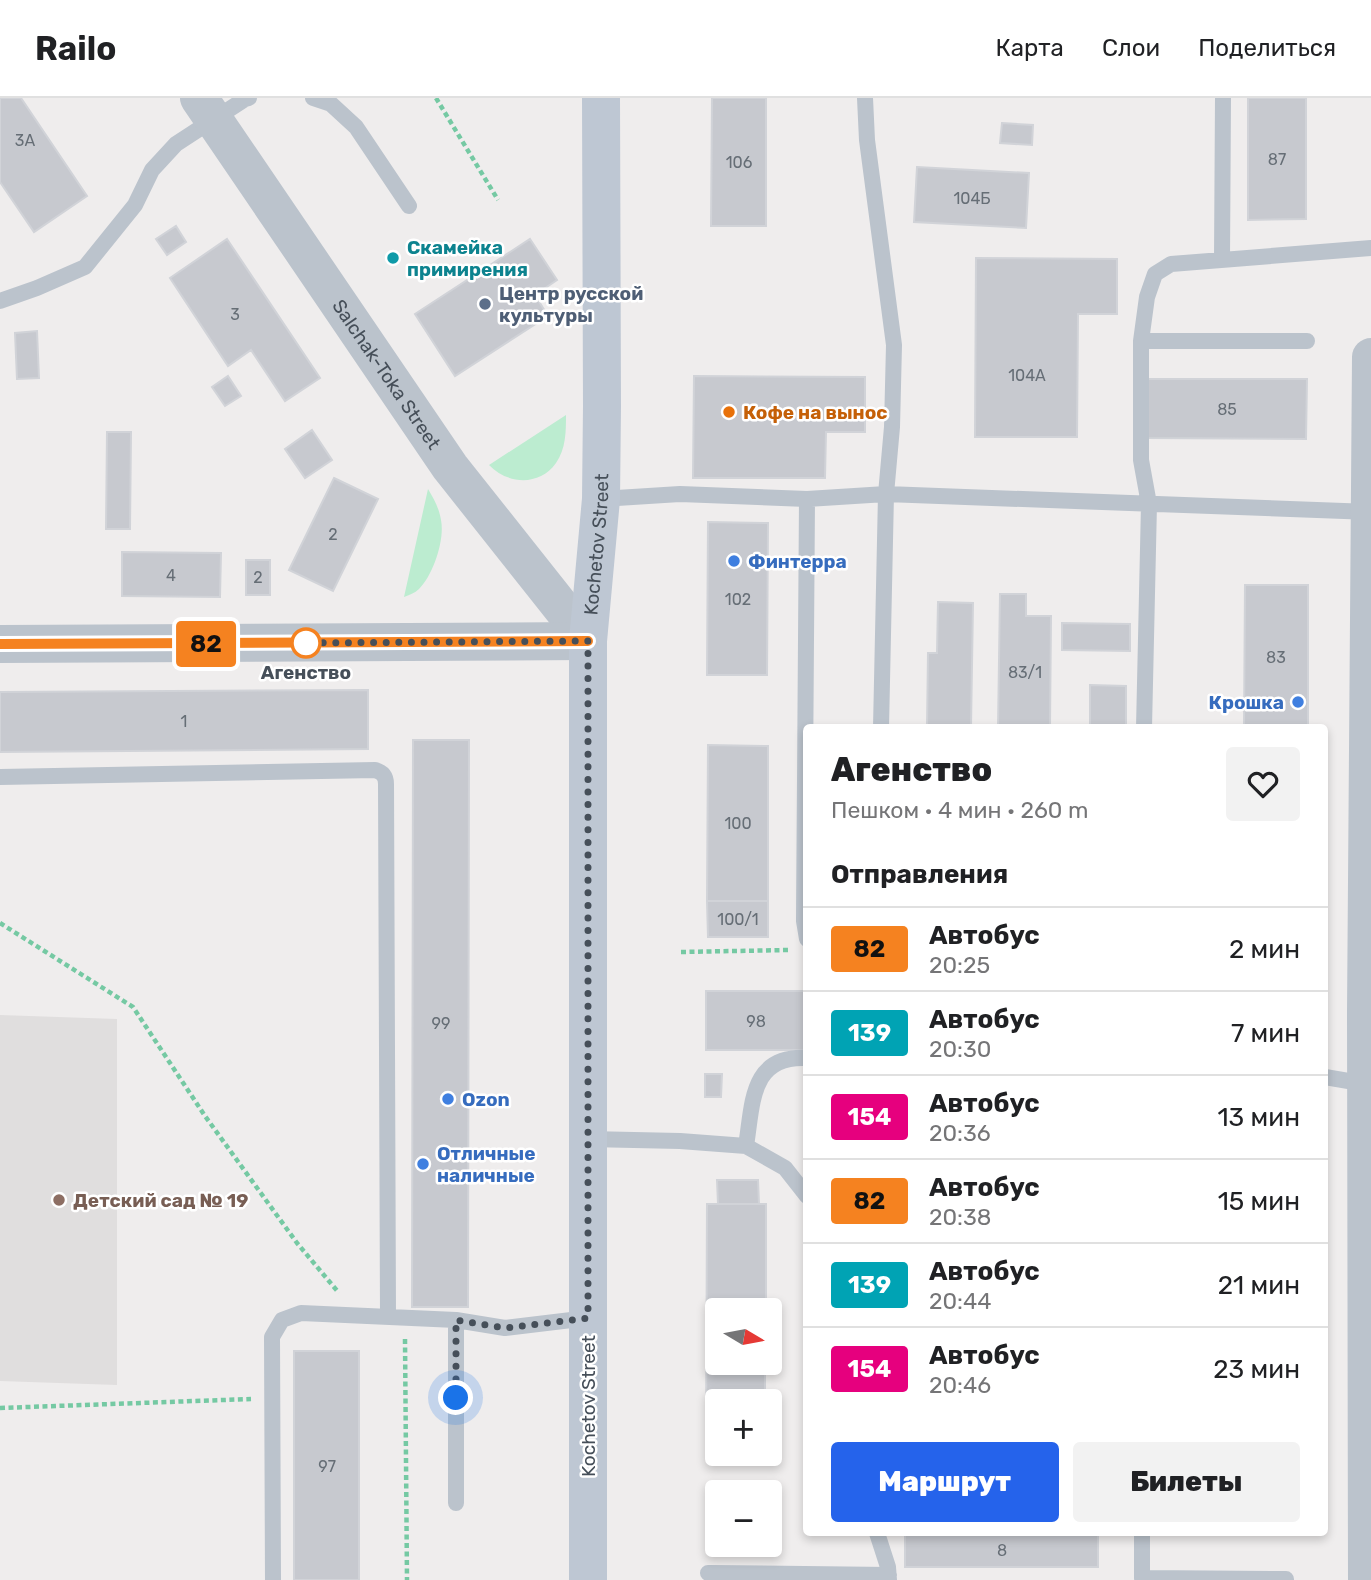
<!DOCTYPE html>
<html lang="ru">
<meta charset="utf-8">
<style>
body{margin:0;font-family:Rubik,sans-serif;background:#f2f2f2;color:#202124;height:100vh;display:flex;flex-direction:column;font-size:26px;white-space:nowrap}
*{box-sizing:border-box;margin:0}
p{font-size:23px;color:#757577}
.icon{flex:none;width:38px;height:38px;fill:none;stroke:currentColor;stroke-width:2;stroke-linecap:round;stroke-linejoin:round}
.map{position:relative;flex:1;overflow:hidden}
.panel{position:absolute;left:803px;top:626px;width:525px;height:812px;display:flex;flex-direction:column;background:#fff;border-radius:7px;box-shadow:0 4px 10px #0003}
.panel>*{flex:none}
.badge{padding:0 14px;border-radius:5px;font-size:24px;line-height:46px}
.needle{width:46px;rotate:100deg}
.tools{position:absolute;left:705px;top:1200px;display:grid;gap:14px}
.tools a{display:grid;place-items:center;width:77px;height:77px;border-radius:7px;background:#fff;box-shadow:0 4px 10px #0003;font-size:35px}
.you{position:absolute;width:35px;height:35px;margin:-18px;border:5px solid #fff;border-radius:50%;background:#1a73e8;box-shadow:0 0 0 10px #1a73e833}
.map>.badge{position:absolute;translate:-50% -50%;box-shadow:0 0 0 4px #fff}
h2{padding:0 28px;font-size:26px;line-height:63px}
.round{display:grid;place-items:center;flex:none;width:74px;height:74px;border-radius:7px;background:#f2f2f2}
.head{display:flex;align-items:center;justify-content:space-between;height:119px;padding:0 28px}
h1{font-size:33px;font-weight:800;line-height:52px}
.button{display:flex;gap:14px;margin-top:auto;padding:14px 28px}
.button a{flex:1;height:80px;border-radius:7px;background:#2563eb;color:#fff;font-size:28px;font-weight:800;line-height:80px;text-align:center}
.button a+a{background:#f2f2f2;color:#202124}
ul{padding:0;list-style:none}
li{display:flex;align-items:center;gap:21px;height:84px;padding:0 28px;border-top:2px solid #e0e0e0}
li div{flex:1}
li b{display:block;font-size:26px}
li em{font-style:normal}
li .badge{min-width:77px;font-weight:700;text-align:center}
header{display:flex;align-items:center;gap:42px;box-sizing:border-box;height:98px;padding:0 35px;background:#fff;border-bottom:2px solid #e0e0e0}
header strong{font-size:33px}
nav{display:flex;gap:38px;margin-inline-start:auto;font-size:24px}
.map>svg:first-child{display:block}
.education{fill:#e0dede}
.green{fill:#bcecd0}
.building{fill:#c7c9cf;stroke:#d1d3d8;stroke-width:2}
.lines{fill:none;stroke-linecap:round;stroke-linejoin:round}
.path{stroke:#75c9a3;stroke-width:4.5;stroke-dasharray:5 3.5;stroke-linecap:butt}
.service{stroke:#bbc3cc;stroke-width:16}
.tertiary{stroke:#bbc3cc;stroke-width:38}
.secondary{stroke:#bec7d3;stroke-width:38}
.line-casing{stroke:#fff;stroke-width:16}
.line{stroke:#f58220;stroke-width:10}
.walk{stroke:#464f59;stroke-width:7;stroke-dasharray:0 12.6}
.culture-dot{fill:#0f9aa8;stroke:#fff;stroke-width:2.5}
.service-dot{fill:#5c6f8a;stroke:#fff;stroke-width:2.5}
.food-dot{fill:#e8710a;stroke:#fff;stroke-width:2.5}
.shop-dot{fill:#3f7fe0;stroke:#fff;stroke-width:2.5}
.stop-dot{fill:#fff;stroke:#f58220;stroke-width:3.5}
.education-dot{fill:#8d6e63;stroke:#fff;stroke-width:2.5}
.labels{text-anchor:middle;stroke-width:5;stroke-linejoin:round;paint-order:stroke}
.number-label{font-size:16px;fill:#666e76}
.culture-label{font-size:19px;font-weight:bold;fill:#0d838f;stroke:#fff;text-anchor:start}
.service-label{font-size:19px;font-weight:bold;fill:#4e5e75;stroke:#fff;text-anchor:start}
.street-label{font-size:19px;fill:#464f59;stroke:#fff}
.food-label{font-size:19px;font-weight:bold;fill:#c56008;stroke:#fff;text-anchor:start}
.shop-label{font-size:19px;font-weight:bold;fill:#366cbe;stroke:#fff;text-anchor:start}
.stop-label{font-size:19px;font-weight:bold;fill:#464f59;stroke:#fff}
.education-label{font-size:19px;font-weight:bold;fill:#785e54;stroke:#fff;text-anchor:start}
</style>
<header>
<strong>Railo</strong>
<nav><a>Карта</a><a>Слои</a><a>Поделиться</a></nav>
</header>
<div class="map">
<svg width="1371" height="1482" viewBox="0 0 1371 1482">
<rect width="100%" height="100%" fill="#efeded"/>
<path class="education" d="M 0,917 L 117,921 L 117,1287 L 0,1283 Z"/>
<path class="green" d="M 566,317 C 566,333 566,351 556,365 C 539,389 507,386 489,367 Z
M 428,391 C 434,401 439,410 441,422 C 445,442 433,477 419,491 C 415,495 409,497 404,499 Z"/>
<path class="building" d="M 0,0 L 21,0 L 87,98 L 34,134 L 0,84 Z
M 712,0 L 766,0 L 766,128 L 711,128 Z
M 1248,0 L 1306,0 L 1306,121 L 1248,122 Z
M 1002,25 L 1033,27 L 1032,47 L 1000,45 Z
M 917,69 L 1029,75 L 1026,130 L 914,124 Z
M 176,128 L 186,144 L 167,157 L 156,141 Z
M 227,141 L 320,280 L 285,303 L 251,252 L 228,268 L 170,180 Z
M 530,141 L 557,182 L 535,197 L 548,218 L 455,278 L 415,216 Z
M 976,160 L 1117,161 L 1117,216 L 1078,216 L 1077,339 L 975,339 Z
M 37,233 L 39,280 L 17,281 L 15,235 Z
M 228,278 L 241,298 L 225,308 L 212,289 Z
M 694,278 L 865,279 L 865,334 L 826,334 L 825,380 L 693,380 Z
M 1147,281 L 1307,281 L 1306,341 L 1147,340 Z
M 312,332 L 332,362 L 305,380 L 285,351 Z
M 107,334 L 131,334 L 130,431 L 106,431 Z
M 334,380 L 378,401 L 333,493 L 289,472 Z
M 708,424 L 768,425 L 767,577 L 707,577 Z
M 122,454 L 221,455 L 220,499 L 122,498 Z
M 246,462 L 270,462 L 270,497 L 246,497 Z
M 1245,487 L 1308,487 L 1308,630 L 1244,630 Z
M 1000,496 L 1026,496 L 1026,518 L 1051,518 L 1050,630 L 998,630 Z
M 938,504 L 973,505 L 971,630 L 927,630 L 928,555 L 937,555 Z
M 1062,525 L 1130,526 L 1130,553 L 1062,552 Z
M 1090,587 L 1126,588 L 1126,629 L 1090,628 Z
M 368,592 L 368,651 L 0,654 L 0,594 Z
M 413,642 L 469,642 L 468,1209 L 412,1209 Z
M 708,647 L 768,648 L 768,803 L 707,803 Z
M 707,803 L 768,803 L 768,839 L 708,839 Z
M 706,893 L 807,893 L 807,952 L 706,952 Z
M 705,976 L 722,976 L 721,999 L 705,999 Z
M 717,1082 L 758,1082 L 759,1106 L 718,1106 Z
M 707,1106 L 766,1106 L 766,1213 L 718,1213 L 718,1265 L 765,1265 L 765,1304 L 718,1304 L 718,1347 L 706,1347 Z
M 294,1253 L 359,1253 L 359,1482 L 294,1482 Z
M 905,1435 L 1098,1435 L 1098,1469 L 905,1469 Z"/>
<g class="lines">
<path class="path" d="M 436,0 L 498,102
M 0,825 L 133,909 L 205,1018 L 297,1145 L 339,1195
M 681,854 L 788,852
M 405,1241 L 407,1482
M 0,1310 L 251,1301"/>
<path class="service" d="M 313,0 L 331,6 L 356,29 L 409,108
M 865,0 L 867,42 L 894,247 L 892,329 L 886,396 L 881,630
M 1222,161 L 1223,0
M 0,203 L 37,190 L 85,169 L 135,107 L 152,72 L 176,46 L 245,1 L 249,0
M 1141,243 L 1307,243
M 601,401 L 680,396 L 807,401 L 804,823 L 807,841
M 807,401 L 886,396 L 1371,414
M 1144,630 L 1149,406 L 1141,362 L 1141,243 L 1147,199 L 1155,176 L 1171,166 L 1371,150
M 0,679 L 375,672 C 382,674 386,678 386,686 L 388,1218
M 1325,979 L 1366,986
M 588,1041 L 680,1043 L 746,1048 L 785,1070 L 807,1098
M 746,1048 C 753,1005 750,957 807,960
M 456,1222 L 456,1405
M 877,1435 L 888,1469 L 889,1482
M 1142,1435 L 1142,1480 L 1286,1481
M 708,1475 L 889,1477
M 273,1482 L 272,1239 L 282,1222 L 301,1215 L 456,1222 L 505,1230 L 588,1220"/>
<g class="tertiary">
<path id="s1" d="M 199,0 L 450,369 L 588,543"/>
<path d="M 0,546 L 588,543"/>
<path d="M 1367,1482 L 1366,914 L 1371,259"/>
</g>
<path class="secondary" id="s2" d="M 588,1482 L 588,543 L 601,401 L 602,308 L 601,0"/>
</g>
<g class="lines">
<g class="line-casing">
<path id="line" d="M 0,546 L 588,543"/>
</g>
<use href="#line" class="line"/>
<path class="walk" d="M 306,545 L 302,545 L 588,543 L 588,1220 L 505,1230 L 456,1222 L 456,1300"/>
</g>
<circle class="culture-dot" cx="393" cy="160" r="7"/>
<circle class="service-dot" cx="485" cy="206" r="7"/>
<circle class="food-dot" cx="729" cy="314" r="7"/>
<g class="shop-dot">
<circle cx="734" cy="463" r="7"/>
<circle cx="1298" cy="604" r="7"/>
<circle cx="448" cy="1001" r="7"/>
<circle cx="423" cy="1066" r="7"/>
</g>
<circle class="stop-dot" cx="306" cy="545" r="14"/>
<circle class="education-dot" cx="59" cy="1102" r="7"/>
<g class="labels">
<g class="number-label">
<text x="25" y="48">3А</text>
<text x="1277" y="67">87</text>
<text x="739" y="70">106</text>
<text x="972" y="106">104Б</text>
<text x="235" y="222">3</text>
<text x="1027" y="283">104А</text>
<text x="1227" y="317">85</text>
<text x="333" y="442">2</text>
<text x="171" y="483">4</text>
<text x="258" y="485">2</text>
<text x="738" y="507">102</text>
<text x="1276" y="565">83</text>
<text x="1025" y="580">83/1</text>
<text x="184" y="629">1</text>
<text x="738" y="731">100</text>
<text x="738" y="827">100/1</text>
<text x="756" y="929">98</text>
<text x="441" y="931">99</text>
<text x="327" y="1374">97</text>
<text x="1002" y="1458">8</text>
</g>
<g class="culture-label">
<text x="407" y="156">Скамейка<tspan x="407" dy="22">примирения</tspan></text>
</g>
<g class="service-label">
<text x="499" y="202">Центр русской<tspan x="499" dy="22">культуры</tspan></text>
</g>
<g class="street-label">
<text dy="7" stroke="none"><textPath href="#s1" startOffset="334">Salchak-Toka Street</textPath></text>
<text dy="7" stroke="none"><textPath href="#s2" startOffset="1036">Kochetov Street</textPath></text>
<text transform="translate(588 1308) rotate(-90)" y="7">Kochetov Street</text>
</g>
<g class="food-label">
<text x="743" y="321">Кофе на вынос</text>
</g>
<g class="shop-label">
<text x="748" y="470">Финтерра</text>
<text x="1284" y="611" text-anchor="end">Крошка</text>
<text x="462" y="1008">Ozon</text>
<text x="437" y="1062">Отличные<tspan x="437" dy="22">наличные</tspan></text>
</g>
<g class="stop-label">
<text x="306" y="581">Агенство</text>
</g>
<g class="education-label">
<text x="73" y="1109">Детский сад № 19</text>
</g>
</g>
</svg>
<div class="tools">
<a><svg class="needle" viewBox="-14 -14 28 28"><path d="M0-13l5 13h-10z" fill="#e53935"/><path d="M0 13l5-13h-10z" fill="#757577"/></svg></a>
<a>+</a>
<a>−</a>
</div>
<div class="you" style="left:456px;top:1300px"></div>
<b class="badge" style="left:206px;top:546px;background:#f58220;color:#111">82</b>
<section class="panel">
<div class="head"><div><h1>Агенство</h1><p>Пешком · 4 мин · 260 m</p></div><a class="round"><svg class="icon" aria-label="heart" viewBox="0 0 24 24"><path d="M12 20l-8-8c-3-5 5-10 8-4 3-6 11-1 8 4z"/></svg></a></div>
<h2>Отправления</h2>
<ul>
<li><span class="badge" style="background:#f58220;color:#111">82</span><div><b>Автобус</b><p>20:25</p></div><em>2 мин</em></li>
<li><span class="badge" style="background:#00a3b4;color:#fff">139</span><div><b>Автобус</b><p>20:30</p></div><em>7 мин</em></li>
<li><span class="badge" style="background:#e6007e;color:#fff">154</span><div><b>Автобус</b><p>20:36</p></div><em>13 мин</em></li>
<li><span class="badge" style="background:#f58220;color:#111">82</span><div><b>Автобус</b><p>20:38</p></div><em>15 мин</em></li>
<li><span class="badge" style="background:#00a3b4;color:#fff">139</span><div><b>Автобус</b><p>20:44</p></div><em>21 мин</em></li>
<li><span class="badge" style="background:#e6007e;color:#fff">154</span><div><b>Автобус</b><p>20:46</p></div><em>23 мин</em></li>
</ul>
<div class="button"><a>Маршрут</a><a>Билеты</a></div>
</section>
</div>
